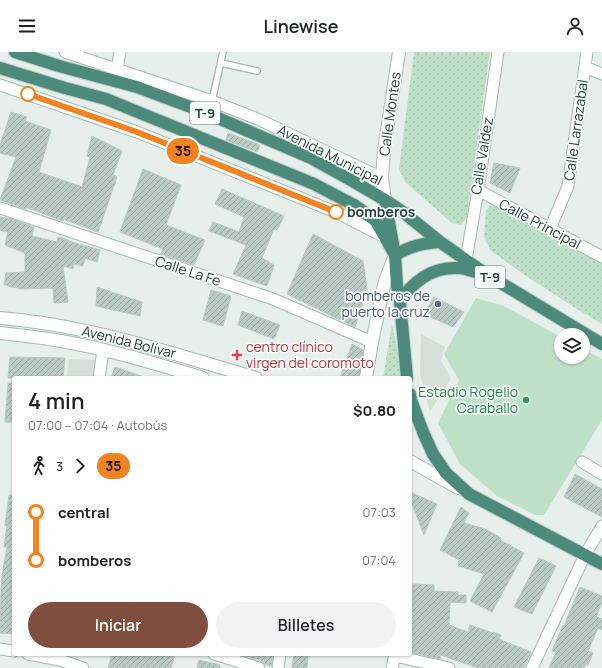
<!DOCTYPE html>
<html lang="es">
<meta charset="utf-8">
<style>
body{margin:0;font-family:Manrope,sans-serif;background:#f2f2f2;color:#202124;height:100vh;display:flex;flex-direction:column;font-size:15px;white-space:nowrap}
*{box-sizing:border-box;margin:0}
p{font-size:13px;color:#757577}
.icon{flex:none;width:22px;height:22px;fill:none;stroke:currentColor;stroke-width:2;stroke-linecap:round;stroke-linejoin:round}
.map{position:relative;flex:1;overflow:hidden}
.side{position:absolute;left:12px;top:324px;width:400px;height:280px;display:flex;flex-direction:column;background:#fff;border-radius:4px;box-shadow:0 1px 3px #0004}
.side>*{flex:none}
.badge{padding:0 8px;border-radius:13px;font-size:14px;line-height:26px}
.buttons{position:absolute;left:554px;top:276px;display:grid;gap:8px}
.buttons a{display:grid;place-items:center;width:36px;height:36px;border-radius:50%;background:#fff;box-shadow:0 1px 3px #0004;font-size:20px}
.map>.badge{position:absolute;translate:-50% -50%;box-shadow:0 0 0 2px #fff}
.legs{display:flex;align-items:center;gap:6px;height:44px;padding:0 16px;font-size:13px}
.legs p{margin-inline-start:auto}
.head{display:flex;align-items:center;justify-content:space-between;height:68px;padding:0 16px}
h1{font-size:22px;font-weight:600;line-height:30px}
.cta{display:flex;gap:8px;margin-top:auto;padding:8px 16px}
.cta a{flex:1;height:46px;border-radius:24px;background:#7f4e3f;color:#fff;font-size:16px;font-weight:600;line-height:46px;text-align:center}
.cta a+a{background:#f2f2f2;color:#202124}
ul{padding:0 16px;list-style:none}
li{display:flex;align-items:center;gap:14px;height:48px;font-size:15px}
li i{display:grid;place-items:center;width:6px;height:100%;margin:0 5px;background:currentColor}
li i::after{content:'';width:10px;height:10px;margin:-5px;border:3px solid;border-radius:50%;background:#fff}
li p{margin-inline-start:auto}
li:first-child i{background:linear-gradient(#0000 50%,currentColor 0)}
li:last-child i{background:linear-gradient(currentColor 50%,#0000 0)}
header{display:flex;justify-content:space-between;align-items:center;height:52px;padding:0 16px;background:#fff;font-size:18px;font-weight:600}
.map>svg:first-child{display:block}
.built{fill:#d4dfda}
.grass{fill:url(#grass-dots)}
.garden{fill:#bfe0c8}
.building{fill:url(#building-hatch);stroke:#b8c9c2}
.lines{fill:none;stroke-linecap:round;stroke-linejoin:round}
.service-casing{stroke:#a8b8b2;stroke-width:8}
.minor-casing{stroke:#a8b8b2;stroke-width:13}
.tertiary-casing{stroke:#a8b8b2;stroke-width:14}
.trunk-casing{stroke:#c2cac8;stroke-width:14}
.service{stroke:#fff;stroke-width:5.5}
.minor{stroke:#fff;stroke-width:11}
.tertiary{stroke:#fff;stroke-width:12}
.trunk{stroke:#4c8a7c;stroke-width:12}
.line-1-casing{stroke:#fff;stroke-width:9}
.line-1{stroke:#f58220;stroke-width:6}
.stop-1-dot{fill:#fff;stroke:#f58220;stroke-width:2}
.service-dot{fill:#5c6f8a;stroke:#f7fbf9;stroke-width:1.5}
.health-dot{fill:#e0444e;stroke:#f7fbf9;stroke-width:1.5}
.leisure-dot{fill:#2e9e5b;stroke:#f7fbf9;stroke-width:1.5}
.labels{text-anchor:middle;stroke-width:3.5;stroke-linejoin:round;paint-order:stroke}
.shield{fill:#f7fbf9;stroke:#637a73;stroke-width:1}
.shield-label{font-size:13px;font-weight:bold;fill:#24423a}
.street-label{font-size:14px;fill:#24423a;stroke:#f7fbf9}
.stop-label{font-size:14px;font-weight:bold;fill:#24423a;stroke:#f7fbf9;text-anchor:start}
.service-label{font-size:14px;fill:#4e5e75;stroke:#f7fbf9;text-anchor:end}
.health-label{font-size:14px;fill:#be3a42;stroke:#f7fbf9;text-anchor:start}
.leisure-label{font-size:14px;fill:#27864d;stroke:#f7fbf9;text-anchor:end}
</style>
<header><svg class="icon" aria-label="menu" viewBox="0 0 24 24"><path d="M4 6h16M4 12h16M4 18h16"/></svg>Linewise<svg class="icon" aria-label="person" viewBox="0 0 24 24"><circle cx="12" cy="8" r="4"/><path d="M4 21q1-7 8-7t8 7"/></svg></header>
<div class="map">
<svg width="602" height="616" viewBox="0 0 602 616">
<defs>
<pattern id="grass-dots" width="8" height="8" patternUnits="userSpaceOnUse"><rect width="8" height="8" fill="#bfe0c8"/><path d="M2 2h.1M6 6h.1" fill="none" stroke="#a4c1ad" stroke-width="1.8" stroke-linecap="round"/></pattern>
<pattern id="building-hatch" width="6" height="6" patternUnits="userSpaceOnUse"><rect width="6" height="6" fill="#bbcac4"/><path d="M-1 1l2-2M0 6l6-6M5 7l2-2" fill="none" stroke="#98a6a0"/></pattern>
</defs>
<rect width="100%" height="100%" fill="#e6efeb"/>
<path class="built" d="M 421,282 L 445,295 L 441,309 L 451,326 L 430,360 L 420,322 Z
M 69,307 L 98,308 L 95,326 L 67,326 Z"/>
<path class="grass" d="M 414,0 L 490,0 L 467,165 L 461,173 L 452,171 L 405,130 L 399,117 Z
M 495,153 L 602,211 L 602,272 L 577,257 L 526,224 L 490,198 L 484,185 L 486,159 L 490,154 Z
M 392,272 L 403,326 L 383,326 Z"/>
<path class="garden" d="M 476,246 L 504,254 L 561,285 L 561,305 L 583,305 L 583,297 L 602,307 L 602,368 L 544,463 L 535,463 L 497,444 L 460,412 L 438,371 L 459,328 L 444,302 Z"/>
<path class="building" d="M 11,60 L 27,65 L 25,69 L 51,78 L 39,120 L 82,135 L 90,105 L 87,104 L 92,84 L 122,99 L 113,123 L 117,125 L 98,180 L 63,167 L 63,169 L 26,155 L 26,157 L 0,148 L 16,105 L 0,101 L 0,93 Z
M 228,81 L 260,93 L 257,100 L 226,88 Z
M 494,111 L 520,116 L 510,141 L 490,131 Z
M 143,117 L 181,133 L 166,173 L 205,188 L 194,213 L 161,202 L 163,197 L 120,180 Z
M 222,137 L 284,164 L 277,178 L 274,177 L 262,206 L 274,213 L 267,234 L 233,222 L 246,193 L 209,179 L 213,170 L 239,180 L 244,165 L 215,152 Z
M 0,165 L 11,167 L 34,175 L 32,184 L 57,190 L 58,185 L 68,188 L 68,189 L 100,198 L 97,210 L 85,206 L 83,214 L 74,212 L 73,217 L 63,214 L 68,250 L 54,251 L 53,236 L 21,237 L 4,233 L 6,221 L 25,220 L 25,201 L 5,193 L 8,180 L 0,178 Z
M 313,182 L 363,209 L 367,238 L 355,275 L 287,242 Z
M 97,235 L 142,250 L 140,264 L 96,254 Z
M 211,238 L 231,244 L 223,274 L 203,268 Z
M 434,245 L 464,260 L 453,275 L 424,262 Z
M 242,259 L 280,273 L 274,287 L 238,273 Z
M 352,292 L 363,298 L 359,326 L 340,326 Z
M 10,305 L 65,306 L 63,326 L 8,326 Z
M 115,315 L 144,325 L 143,326 L 111,326 Z
M 8,331 L 14,331 L 14,370 L 5,370 Z
M 575,422 L 602,437 L 602,465 L 564,445 Z
M 410,440 L 437,452 L 424,483 L 410,447 Z
M 9,443 L 14,443 L 14,582 L 0,581 L 1,538 L 2,524 L 7,495 L 4,495 L 7,474 L 5,474 Z
M 461,455 L 469,461 L 464,471 L 485,477 L 501,486 L 500,488 L 524,501 L 492,560 L 470,549 L 484,522 L 458,514 L 459,508 L 440,498 Z
M 539,506 L 556,514 L 532,562 L 514,555 Z
M 413,532 L 434,533 L 434,539 L 458,540 L 458,543 L 466,543 L 466,551 L 450,550 L 449,573 L 468,580 L 470,573 L 493,581 L 493,580 L 501,583 L 499,587 L 531,600 L 524,616 L 478,616 L 441,603 L 440,607 L 410,600 L 412,580 L 410,580 L 410,574 L 412,559 Z
M 580,535 L 602,544 L 602,550 L 596,565 L 602,567 L 602,578 L 598,576 L 588,599 L 593,601 L 588,613 L 586,612 L 584,616 L 549,616 L 556,600 L 552,599 L 563,573 L 564,574 Z
M 112,602 L 175,602 L 171,616 L 108,616 Z
M 238,602 L 273,602 L 271,614 L 265,612 L 261,609 Z
M 294,602 L 308,602 L 307,616 L 292,616 Z
M 199,608 L 220,613 L 220,616 L 197,616 Z"/>
<g class="lines">
<g class="service-casing">
<path id="service" d="M 221,11 L 257,19
M 212,49 L 223,0"/>
</g>
<g class="minor-casing">
<path id="minor" d="M 65,0 L 212,49 L 260,68 L 382,126
M 585,15 L 602,22
M 117,17 L 120,0
M 0,33 L 137,80 L 338,161 L 365,175 L 385,185
M 478,138 L 602,205
M 0,156 L 273,247 L 372,290
M 550,177 L 568,134 L 587,0
M 466,208 L 478,138 L 498,0
M 99,326 L 103,298
M 582,410 L 602,422
M 0,597 L 14,599
M 28,602 L 60,608 L 83,616
M 214,602 L 259,616
M 395,604 L 449,616
M 278,616 L 280,602
M 392,616 L 395,602
M 532,616 L 585,503 L 602,474"/>
</g>
<g class="tertiary-casing">
<path id="tertiary" d="M 385,148 L 382,126 L 384,98 L 399,0
M 0,266 C 88,273 171,301 256,326
M 0,281 C 18,283 36,285 55,288 C 105,296 154,311 203,326
M 366,326 L 372,290 L 385,229 L 395,203
M 410,409 L 458,436"/>
</g>
<g class="trunk-casing">
<path id="trunk" d="M 15,0 L 59,14 L 137,35 L 169,47 L 204,60 L 311,106 L 349,127 L 385,148 L 403,160 L 440,190 L 486,222 L 602,292
M 0,16 L 65,36 L 106,47 L 172,74 L 314,132 L 354,153 L 375,168 L 385,185 L 395,203
M 385,148 L 395,203 L 397,234 L 400,250 L 407,326
M 395,203 C 411,194 423,191 440,190
M 400,250 C 412,230 432,215 457,216 C 464,216 472,219 479,221
M 410,342 L 411,348 L 423,380 L 433,402 L 446,421 L 469,442 L 602,512"/>
</g>
<use href="#service" class="service"/>
<use href="#minor" class="minor"/>
<use href="#tertiary" class="tertiary"/>
<use href="#trunk" class="trunk"/>
</g>
<g class="lines">
<g class="line-1-casing">
<path id="line-1" d="M 28,42 L 137,80 L 336,160"/>
</g>
<use href="#line-1" class="line-1"/>
</g>
<g class="stop-1-dot">
<circle cx="28" cy="42" r="7"/>
<circle cx="336" cy="160" r="7"/>
</g>
<circle class="service-dot" cx="438" cy="252" r="4"/>
<path class="health-dot" d="M235 297h4v4h4v4h-4v4h-4v-4h-4v-4h4z"/>
<circle class="leisure-dot" cx="526" cy="348" r="4"/>
<g class="labels">
<g class="shield">
<rect x="190" y="50" width="30" height="22" rx="3"/>
<rect x="475" y="214" width="30" height="22" rx="3"/>
</g>
<g class="shield-label">
<text x="205" y="66">T-9</text>
<text x="490" y="230">T-9</text>
</g>
<g class="street-label">
<text transform="translate(390 62) rotate(-82)" y="5">Calle Montes</text>
<text transform="translate(576 78) rotate(-82)" y="5">Calle Larrazabal</text>
<text transform="translate(330 103) rotate(27)" y="5">Avenida Municipal</text>
<text transform="translate(482 104) rotate(-81)" y="5">Calle Valdez</text>
<text transform="translate(540 172) rotate(28)" y="5">Calle Principal</text>
<text transform="translate(188 219) rotate(18)" y="5">Calle La Fe</text>
<text transform="translate(129 290) rotate(14)" y="5">Avenida Bolívar</text>
</g>
<g class="stop-label">
<text x="347" y="165">bomberos</text>
</g>
<g class="service-label">
<text x="430" y="249">bomberos de<tspan x="430" dy="16">puerto la cruz</tspan></text>
</g>
<g class="health-label">
<text x="246" y="300">centro clínico<tspan x="246" dy="16">virgen del coromoto</tspan></text>
</g>
<g class="leisure-label">
<text x="518" y="345">Estadio Rogelio<tspan x="518" dy="16">Caraballo</tspan></text>
</g>
</g>
</svg>
<div class="buttons">
<a><svg class="icon" aria-label="layers" viewBox="0 0 24 24"><path d="M12 4l9 5-9 5-9-5zM3 14l9 5 9-5"/></svg></a>
</div>
<b class="badge" style="left:183px;top:99px;background:#f58220;color:#111">35</b>
<section class="side">
<div class="head"><div><h1>4 min</h1><p>07:00 – 07:04 · Autobús</p></div><b>$0.80</b></div>
<div class="legs"><svg class="icon" aria-label="walk" viewBox="0 0 24 24"><circle cx="13" cy="4" r="2"/><path d="M13 8l-2 6 4 7M11 14l-3 7M7 12l3-4h3l4 4"/></svg>3<svg class="icon" aria-label="forward" viewBox="0 0 24 24"><path d="M9 5l7 7-7 7"/></svg><b class="badge" style="background:#f58220;color:#111">35</b></div>
<ul>
<li><i style="color:#f58220"></i><b>central</b><p>07:03</p></li>
<li><i style="color:#f58220"></i><b>bomberos</b><p>07:04</p></li>
</ul>
<div class="cta"><a>Iniciar</a><a>Billetes</a></div>
</section>
</div>
